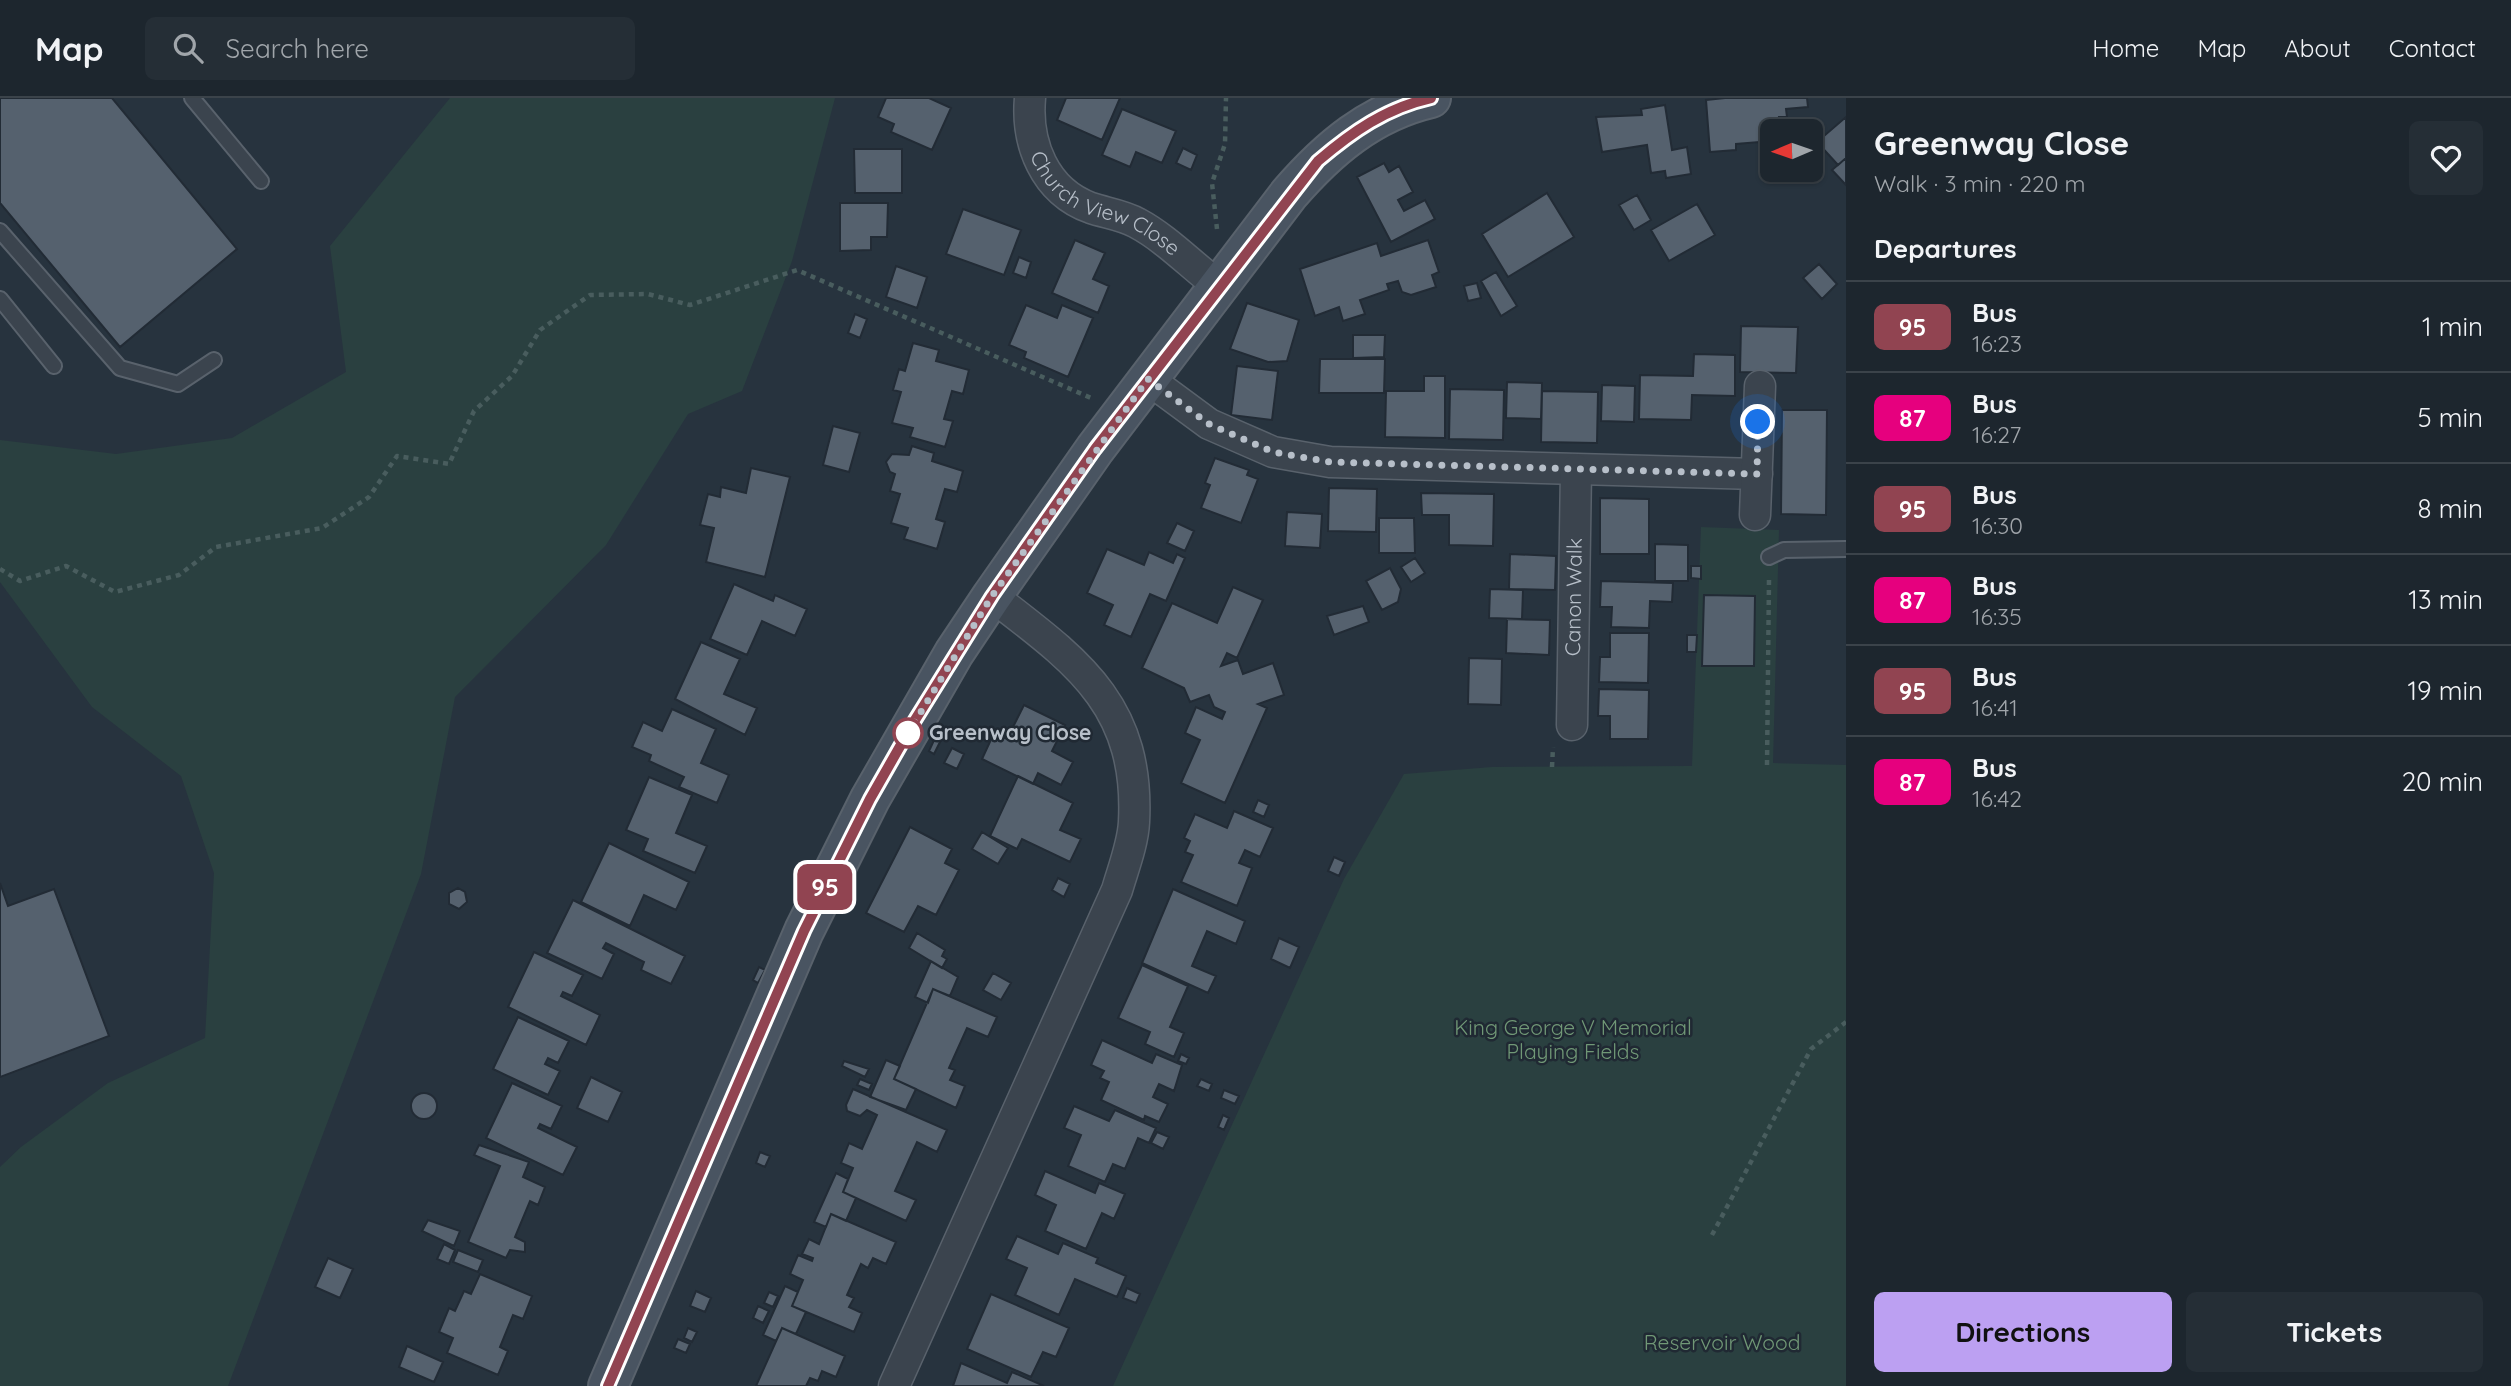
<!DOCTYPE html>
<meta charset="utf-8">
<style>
body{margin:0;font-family:Quicksand,sans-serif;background:#252e36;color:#f1f3f6;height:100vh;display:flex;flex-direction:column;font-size:26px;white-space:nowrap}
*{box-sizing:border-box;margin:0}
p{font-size:23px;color:#a0a5aa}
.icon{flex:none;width:38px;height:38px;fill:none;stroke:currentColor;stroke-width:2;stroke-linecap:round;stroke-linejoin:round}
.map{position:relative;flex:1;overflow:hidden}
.details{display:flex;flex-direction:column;background:#1d262e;width:665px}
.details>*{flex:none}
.badge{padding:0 14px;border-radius:10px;font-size:24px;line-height:46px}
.needle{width:46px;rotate:268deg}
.fabs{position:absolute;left:1760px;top:21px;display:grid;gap:14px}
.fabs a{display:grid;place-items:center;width:63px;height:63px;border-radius:10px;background:#1d262e;box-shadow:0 2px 5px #0004,0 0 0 2px #3b434a;font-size:35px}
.you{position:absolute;width:35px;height:35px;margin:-18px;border:5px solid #fff;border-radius:50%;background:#1a73e8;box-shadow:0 0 0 10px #1a73e833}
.map>.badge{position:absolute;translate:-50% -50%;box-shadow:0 0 0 4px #fff}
h2{padding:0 28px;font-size:26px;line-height:63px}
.round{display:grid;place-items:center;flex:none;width:74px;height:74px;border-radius:10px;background:#252e36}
.head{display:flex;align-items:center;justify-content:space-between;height:119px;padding:0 28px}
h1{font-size:33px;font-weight:800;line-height:52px}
.button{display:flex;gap:14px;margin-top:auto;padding:14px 28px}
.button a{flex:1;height:80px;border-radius:10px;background:#bca0f2;color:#111;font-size:28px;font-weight:800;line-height:80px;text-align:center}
.button a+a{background:#252e36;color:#f1f3f6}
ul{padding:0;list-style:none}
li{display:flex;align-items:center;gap:21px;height:91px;padding:0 28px;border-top:2px solid #3b434a}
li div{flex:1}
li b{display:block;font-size:26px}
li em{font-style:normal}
li .badge{min-width:77px;font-weight:700;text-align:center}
header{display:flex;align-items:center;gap:42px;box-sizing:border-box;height:98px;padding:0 35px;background:#1d262e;border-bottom:2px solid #3b434a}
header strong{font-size:33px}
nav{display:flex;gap:38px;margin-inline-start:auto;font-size:24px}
.search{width:490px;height:63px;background:#252e36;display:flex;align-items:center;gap:18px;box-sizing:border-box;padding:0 24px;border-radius:10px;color:#a0a5aa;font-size:26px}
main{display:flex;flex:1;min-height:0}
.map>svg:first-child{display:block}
.green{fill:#2a4040}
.building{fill:#55616e;stroke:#222b35;stroke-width:2}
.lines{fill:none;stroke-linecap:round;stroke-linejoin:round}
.lane-casing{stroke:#59626c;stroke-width:18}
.street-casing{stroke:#59626c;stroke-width:33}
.secondary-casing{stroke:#59626c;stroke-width:42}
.path{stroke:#495d5e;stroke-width:4.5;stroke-dasharray:5 5;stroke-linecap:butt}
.lane{stroke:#3b444e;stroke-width:14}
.street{stroke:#3b444e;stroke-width:30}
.secondary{stroke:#495461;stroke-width:38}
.line-casing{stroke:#fff;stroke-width:16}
.line{stroke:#914451;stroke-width:10}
.walk{stroke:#b7bfc9;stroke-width:7;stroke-dasharray:0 12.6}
.stop-dot{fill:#fff;stroke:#914451;stroke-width:3.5}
.labels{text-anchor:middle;stroke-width:5;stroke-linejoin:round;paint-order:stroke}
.street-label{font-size:21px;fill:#b7bfc9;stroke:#202933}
.stop-label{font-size:21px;font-weight:bold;fill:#b7bfc9;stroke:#202933;text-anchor:start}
.park-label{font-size:21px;fill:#709876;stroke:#202933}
</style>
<header>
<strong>Map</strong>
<div class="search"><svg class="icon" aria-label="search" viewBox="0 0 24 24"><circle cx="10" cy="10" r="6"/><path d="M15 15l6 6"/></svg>Search here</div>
<nav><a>Home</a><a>Map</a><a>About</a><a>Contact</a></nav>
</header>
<main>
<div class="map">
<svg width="1846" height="1288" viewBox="0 0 1846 1288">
<rect width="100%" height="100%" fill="#27333e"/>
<path class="green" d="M 450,0 L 835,0 L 792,163 L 742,293 L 688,316 L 606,447 L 455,599 L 421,776 L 228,1288 L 0,1288 L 0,1069 L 21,1049 L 108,985 L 205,940 L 214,775 L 181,678 L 92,609 L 0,484 L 0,342 L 116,356 L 232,340 L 346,274 L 330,148 Z
M 1701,429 L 1779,432 L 1773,665 L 1846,667 L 1846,1288 L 1113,1288 L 1344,781 L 1404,676 L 1492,669 L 1692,668 Z"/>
<path class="building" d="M 0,0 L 112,0 L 237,151 L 120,249 L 0,105 Z
M 886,0 L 929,0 L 951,10 L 932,52 L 891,34 L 894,26 L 878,19 Z
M 1066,0 L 1120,0 L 1102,42 L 1057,22 Z
M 1725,0 L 1807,0 L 1808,9 L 1786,11 L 1787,19 L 1779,19 L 1780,33 L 1773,33 L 1773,59 L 1760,60 L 1759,44 L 1736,46 L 1736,52 L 1710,54 L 1706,2 Z
M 1665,7 L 1672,52 L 1687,49 L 1691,76 L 1666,80 L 1665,73 L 1651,75 L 1647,47 L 1602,54 L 1596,19 L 1642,17 L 1641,11 Z
M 1122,11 L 1176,33 L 1162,65 L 1136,54 L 1130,69 L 1102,57 Z
M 1846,19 L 1846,60 L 1838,67 L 1817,44 Z
M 1183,50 L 1197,57 L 1191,72 L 1176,65 Z
M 854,51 L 902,51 L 902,95 L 855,95 Z
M 1846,60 L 1846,87 L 1832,72 Z
M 1384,65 L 1389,74 L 1399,68 L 1413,94 L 1398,102 L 1404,113 L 1425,102 L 1435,121 L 1391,144 L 1357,79 Z
M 1547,95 L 1574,139 L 1508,179 L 1482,136 Z
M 1637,97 L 1651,122 L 1634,132 L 1619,107 Z
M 840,105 L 888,105 L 887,139 L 871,139 L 871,152 L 840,153 Z
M 1697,106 L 1715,137 L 1669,163 L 1651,132 Z
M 963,111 L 1021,132 L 1004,177 L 946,156 Z
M 1075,142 L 1105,155 L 1093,181 L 1109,188 L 1098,215 L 1052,195 Z
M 1428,142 L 1439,174 L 1432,177 L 1436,189 L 1411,197 L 1402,194 L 1398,183 L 1387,186 L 1389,192 L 1360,202 L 1365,216 L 1343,223 L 1339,209 L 1315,218 L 1300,171 L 1377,145 L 1381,158 Z
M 1019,159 L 1031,164 L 1026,180 L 1013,175 Z
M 1819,166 L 1837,186 L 1822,201 L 1803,180 Z
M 896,168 L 927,179 L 917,210 L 886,199 Z
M 1496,174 L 1517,208 L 1501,218 L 1481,183 Z
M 1477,185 L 1481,200 L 1468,203 L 1464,188 Z
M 1247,205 L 1299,222 L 1287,263 L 1268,264 L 1230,251 Z
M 1026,207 L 1057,220 L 1062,207 L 1093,220 L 1068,279 L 1024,260 L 1026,254 L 1009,247 Z
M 855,216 L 867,221 L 860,240 L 848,235 Z
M 1741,228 L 1798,229 L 1796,275 L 1740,274 Z
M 1353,237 L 1385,237 L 1384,259 L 1353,260 Z
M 913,245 L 939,252 L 936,263 L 969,272 L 963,296 L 952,293 L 944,321 L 953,323 L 945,349 L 910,339 L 913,330 L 892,325 L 901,294 L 893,292 L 899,271 L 905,273 Z
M 1694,256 L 1735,257 L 1735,298 L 1692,297 L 1691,322 L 1639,321 L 1640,277 L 1693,278 Z
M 1320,261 L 1385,261 L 1384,295 L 1319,295 Z
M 1237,268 L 1278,273 L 1272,322 L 1231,317 Z
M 1424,278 L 1445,278 L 1445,340 L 1385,339 L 1386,293 L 1424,293 Z
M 1507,284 L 1542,285 L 1541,321 L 1506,320 Z
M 1602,287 L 1635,288 L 1634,324 L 1601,323 Z
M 1450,291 L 1504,292 L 1503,342 L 1449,341 Z
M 1542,293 L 1598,294 L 1597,345 L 1541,344 Z
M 1782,312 L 1827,312 L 1826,417 L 1781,416 Z
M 833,328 L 860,335 L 849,374 L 823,367 Z
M 912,348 L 934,355 L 932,363 L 963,373 L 957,394 L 945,391 L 936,421 L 945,424 L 937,451 L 904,441 L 908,430 L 891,425 L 900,396 L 890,393 L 895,376 L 890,374 L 886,364 L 892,356 L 909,357 Z
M 1215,360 L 1249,372 L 1247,377 L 1258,381 L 1241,425 L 1201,410 L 1210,387 L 1205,385 Z
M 751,370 L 790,379 L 765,479 L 706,464 L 714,430 L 700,427 L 708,396 L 720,399 L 721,389 L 746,395 Z
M 1329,390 L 1377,391 L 1376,434 L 1328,433 Z
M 1421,395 L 1494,396 L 1493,448 L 1449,447 L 1449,417 L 1422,417 Z
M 1600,400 L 1649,401 L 1649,456 L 1600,456 Z
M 1287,414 L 1322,416 L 1320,450 L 1285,448 Z
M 1379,420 L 1414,420 L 1415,455 L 1379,455 Z
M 1177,425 L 1194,433 L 1185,453 L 1167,445 Z
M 1655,446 L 1688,447 L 1688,483 L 1655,483 Z
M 1107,451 L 1144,467 L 1149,454 L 1173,465 L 1177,456 L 1185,460 L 1166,503 L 1150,496 L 1131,539 L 1104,527 L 1113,507 L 1087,495 Z
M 1510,456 L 1556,458 L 1555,492 L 1509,491 Z
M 1415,460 L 1425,475 L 1411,484 L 1401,469 Z
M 1691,468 L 1701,468 L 1701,481 L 1691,480 Z
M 1390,470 L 1401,491 L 1398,504 L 1382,512 L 1366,483 Z
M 1601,483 L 1673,485 L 1672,504 L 1650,503 L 1649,530 L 1611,529 L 1612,509 L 1600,509 Z
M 734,486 L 773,503 L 775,497 L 807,511 L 795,538 L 762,523 L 747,557 L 710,541 Z
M 1233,489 L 1263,502 L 1237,560 L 1227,555 L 1221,568 L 1238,562 L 1243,576 L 1273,565 L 1284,597 L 1258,606 L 1267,610 L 1225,705 L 1181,685 L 1200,642 L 1185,635 L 1196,609 L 1222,621 L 1225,614 L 1214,609 L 1209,597 L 1190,604 L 1184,590 L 1142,570 L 1172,505 L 1217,525 Z
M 1490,491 L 1523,492 L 1522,521 L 1489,520 Z
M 1704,497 L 1755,498 L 1754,568 L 1702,568 Z
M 1363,508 L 1369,524 L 1334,537 L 1327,518 Z
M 1507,521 L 1550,522 L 1549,557 L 1506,555 Z
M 1610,535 L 1649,535 L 1648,585 L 1599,584 L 1600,559 L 1610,559 Z
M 1687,537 L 1697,537 L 1696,554 L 1687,554 Z
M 701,544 L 740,561 L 724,596 L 757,610 L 745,637 L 675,601 Z
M 1469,560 L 1502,561 L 1501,607 L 1468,606 Z
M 1599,591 L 1649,592 L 1648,641 L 1610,641 L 1610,618 L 1598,618 Z
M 1024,607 L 1065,627 L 1052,653 L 1073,664 L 1061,687 L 1038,675 L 1033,686 L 982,661 L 994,635 L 1007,641 Z
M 672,611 L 716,631 L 701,665 L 729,677 L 717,705 L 679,689 L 684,679 L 649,663 L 651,657 L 632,649 L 643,624 L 662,633 Z
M 935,640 L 941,642 L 934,656 L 929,653 Z
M 952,650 L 964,656 L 957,671 L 944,665 Z
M 1018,678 L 1073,705 L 1060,732 L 1081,741 L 1070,764 L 1022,741 L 1017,751 L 990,738 Z
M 649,679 L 692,697 L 676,735 L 707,748 L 695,775 L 643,753 L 648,741 L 626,732 Z
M 1258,702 L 1269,707 L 1264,719 L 1253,714 Z
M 1234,713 L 1273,730 L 1260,759 L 1245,752 L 1239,765 L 1252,770 L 1237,808 L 1181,784 L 1193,757 L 1185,754 L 1190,743 L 1184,740 L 1195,716 L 1227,730 Z
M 910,729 L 952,751 L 945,765 L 959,772 L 936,817 L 918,808 L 904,834 L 866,815 Z
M 982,734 L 1008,750 L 998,766 L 972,751 Z
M 609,745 L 689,784 L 676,812 L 644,797 L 630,828 L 581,804 Z
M 1334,759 L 1345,764 L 1339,778 L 1328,773 Z
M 1058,780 L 1070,786 L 1064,799 L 1052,792 Z
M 0,785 L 8,808 L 54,791 L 109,938 L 0,979 Z
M 458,790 L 465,794 L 467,804 L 459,811 L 449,806 L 449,795 Z
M 1173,791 L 1245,823 L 1236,846 L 1207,833 L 1192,868 L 1216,878 L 1208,895 L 1142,865 Z
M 573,802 L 685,858 L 671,886 L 641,872 L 644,864 L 606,845 L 603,850 L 614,856 L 602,881 L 547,855 Z
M 917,835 L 945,852 L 942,858 L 947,861 L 942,870 L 909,850 Z
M 1279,840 L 1299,849 L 1290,870 L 1271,861 Z
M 534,854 L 583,877 L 572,898 L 563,894 L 561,898 L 600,917 L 586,947 L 508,909 Z
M 931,863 L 958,879 L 950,898 L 933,891 L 928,905 L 915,899 Z
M 1142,867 L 1188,888 L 1170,929 L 1184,935 L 1174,959 L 1145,946 L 1150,934 L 1118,920 Z
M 759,869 L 765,872 L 758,885 L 753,882 Z
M 993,875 L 1011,885 L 1001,902 L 983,892 Z
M 933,891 L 997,919 L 988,939 L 967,930 L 949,970 L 955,972 L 950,982 L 965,988 L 956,1010 L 894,981 Z
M 518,919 L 569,943 L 558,965 L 548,960 L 545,966 L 560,973 L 548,997 L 493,971 Z
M 1102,942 L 1152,965 L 1156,956 L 1182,967 L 1174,993 L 1159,986 L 1153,999 L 1168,1006 L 1159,1024 L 1145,1018 L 1144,1022 L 1101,1002 L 1109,984 L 1100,980 L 1104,973 L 1091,967 Z
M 1181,956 L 1189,960 L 1186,966 L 1178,963 Z
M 886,962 L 900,968 L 894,981 L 916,991 L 906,1012 L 870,999 Z
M 844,963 L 869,971 L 865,979 L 842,968 Z
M 591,979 L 622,994 L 608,1024 L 577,1010 Z
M 860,981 L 872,986 L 869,992 L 857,987 Z
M 1201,981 L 1212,986 L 1209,993 L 1197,988 Z
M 512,985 L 562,1008 L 551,1031 L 540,1026 L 538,1030 L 577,1049 L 563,1077 L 486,1040 Z
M 853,991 L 947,1032 L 937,1054 L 917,1044 L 895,1093 L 916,1102 L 906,1123 L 843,1094 L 853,1070 L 841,1065 L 849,1045 L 862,1051 L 877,1017 L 867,1012 L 860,1018 L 847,1013 L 846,1007 Z
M 1224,992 L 1239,998 L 1235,1006 L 1221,1000 Z
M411 1008a13 13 0 1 1 26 0a13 13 0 1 1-26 0Z
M 1074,1008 L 1109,1023 L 1115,1012 L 1156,1030 L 1149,1045 L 1138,1040 L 1125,1071 L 1113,1066 L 1105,1084 L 1068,1068 L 1081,1037 L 1064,1030 Z
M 1223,1017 L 1229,1020 L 1224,1032 L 1218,1029 Z
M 1157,1034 L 1169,1039 L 1163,1051 L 1151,1045 Z
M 479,1047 L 529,1064 L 523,1079 L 545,1089 L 538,1107 L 530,1103 L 515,1139 L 525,1144 L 525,1154 L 510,1152 L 506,1160 L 468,1144 L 500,1068 L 474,1057 Z
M 760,1054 L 770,1058 L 765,1069 L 756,1065 Z
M 1045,1073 L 1095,1095 L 1099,1085 L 1125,1096 L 1114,1121 L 1102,1115 L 1086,1151 L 1045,1133 L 1056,1107 L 1035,1097 Z
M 836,1075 L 848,1081 L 843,1094 L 856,1100 L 846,1123 L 831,1116 L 826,1129 L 814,1124 Z
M 831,1116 L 896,1144 L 886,1166 L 873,1160 L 868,1170 L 861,1166 L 847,1197 L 854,1200 L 849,1209 L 862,1215 L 854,1234 L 792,1208 L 803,1182 L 790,1176 L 798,1157 L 812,1163 L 813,1160 L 802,1156 L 809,1141 L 819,1146 Z
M 428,1122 L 460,1133 L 454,1148 L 422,1133 Z
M 1017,1138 L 1058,1156 L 1063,1145 L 1098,1160 L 1096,1165 L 1126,1178 L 1117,1199 L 1075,1181 L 1059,1217 L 1015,1197 L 1027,1170 L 1006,1161 Z
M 444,1146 L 455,1152 L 449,1166 L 437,1161 Z
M 458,1152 L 483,1162 L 478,1174 L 453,1164 Z
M 328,1160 L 353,1171 L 340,1200 L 315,1189 Z
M 480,1176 L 532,1198 L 523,1221 L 513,1217 L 500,1249 L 508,1253 L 498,1277 L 447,1255 L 453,1240 L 439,1234 L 449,1210 L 455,1213 L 464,1193 L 471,1196 Z
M 785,1188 L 798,1194 L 792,1208 L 806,1214 L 796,1236 L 782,1230 L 776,1243 L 763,1237 Z
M 1127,1190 L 1140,1196 L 1136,1205 L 1123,1200 Z
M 696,1193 L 711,1200 L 705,1214 L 690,1208 Z
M 769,1194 L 778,1198 L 773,1209 L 764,1205 Z
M 991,1196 L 1069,1230 L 1056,1259 L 1043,1254 L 1031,1279 L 967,1251 Z
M 758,1208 L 769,1213 L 763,1225 L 753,1220 Z
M 688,1230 L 697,1234 L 692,1244 L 684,1240 Z
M 782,1230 L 845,1258 L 836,1279 L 822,1273 L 818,1283 L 810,1280 L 806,1288 L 756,1288 Z
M 678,1241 L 690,1246 L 686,1255 L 674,1250 Z
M 407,1248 L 443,1264 L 434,1284 L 399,1269 Z
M 961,1265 L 1007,1285 L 1012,1274 L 1044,1288 L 953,1288 Z"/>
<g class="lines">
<g class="lane-casing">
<path id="lane" d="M 192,0 L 261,83
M 0,133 L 120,270 L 178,286 L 214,262
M 0,201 L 54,268
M 1769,459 L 1784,452 L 1846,451"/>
</g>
<g class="street-casing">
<g id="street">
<path id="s1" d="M 1030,0 C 1026,45 1044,93 1091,110 C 1106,115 1123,117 1137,125 C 1167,141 1192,168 1219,188"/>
<path d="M 1148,281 L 1209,326 L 1273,354 L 1330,364 L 1757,376"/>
<path d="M 1755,417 L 1760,288"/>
<path id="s2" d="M 1572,627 L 1576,372"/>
<path d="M 894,1288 L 1117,792 C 1123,771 1133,746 1134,724 C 1140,606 1076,563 992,498"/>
</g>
</g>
<g class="secondary-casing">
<path id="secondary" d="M 608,1288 L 804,833 L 870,701 L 954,555 L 992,498 L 1095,351 L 1289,96 C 1328,51 1371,14 1431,0"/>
</g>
<path class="path" d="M 1217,131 L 1212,85 L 1225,46 L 1226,0
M 0,471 L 20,483 L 66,468 L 115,494 L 179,477 L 216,449 L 322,430 L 369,399 L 397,358 L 449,366 L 474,313 L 512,278 L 540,232 L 590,197 L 648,196 L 690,207 L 797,172 L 1091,300
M 1767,667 L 1769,481
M 1552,669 L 1553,649
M 1712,1137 L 1811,951 L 1846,924"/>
<use href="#lane" class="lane"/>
<use href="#street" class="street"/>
<use href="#secondary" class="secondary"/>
</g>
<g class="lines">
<g class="line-casing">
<path id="line" d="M 608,1288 L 804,833 L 870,701 L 915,622 L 992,498 L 1095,351 L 1318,63 C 1352,34 1386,10 1431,0"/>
</g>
<use href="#line" class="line"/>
<path class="walk" d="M 908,635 L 992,498 L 1148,281 L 1209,326 L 1273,354 L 1330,364 L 1757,376 L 1758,324"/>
</g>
<circle class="stop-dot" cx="908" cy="635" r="14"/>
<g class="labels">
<g class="street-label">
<text dy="7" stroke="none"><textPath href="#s1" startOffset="144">Church View Close</textPath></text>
<text dy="7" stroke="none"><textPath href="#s2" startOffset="128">Canon Walk</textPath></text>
</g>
<g class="stop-label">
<text x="929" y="642">Greenway Close</text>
</g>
<g class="park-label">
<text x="1573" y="937">King George V Memorial<tspan x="1573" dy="24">Playing Fields</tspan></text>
<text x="1722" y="1252">Reservoir Wood</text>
</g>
</g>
</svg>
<div class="fabs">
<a><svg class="needle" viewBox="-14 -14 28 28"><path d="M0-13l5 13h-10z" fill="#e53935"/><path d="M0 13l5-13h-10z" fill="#a0a5aa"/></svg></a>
</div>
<div class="you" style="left:1758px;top:324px"></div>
<b class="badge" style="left:825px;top:789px;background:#914451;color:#fff">95</b>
</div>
<section class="details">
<div class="head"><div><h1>Greenway Close</h1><p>Walk · 3 min · 220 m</p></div><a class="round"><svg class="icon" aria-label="heart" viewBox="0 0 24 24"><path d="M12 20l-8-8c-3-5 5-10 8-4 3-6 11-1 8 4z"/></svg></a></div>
<h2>Departures</h2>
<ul>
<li><span class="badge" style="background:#914451;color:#fff">95</span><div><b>Bus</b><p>16:23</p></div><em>1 min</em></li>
<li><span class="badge" style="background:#e6007e;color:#fff">87</span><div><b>Bus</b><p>16:27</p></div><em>5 min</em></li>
<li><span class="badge" style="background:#914451;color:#fff">95</span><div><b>Bus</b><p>16:30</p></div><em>8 min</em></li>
<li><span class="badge" style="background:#e6007e;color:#fff">87</span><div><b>Bus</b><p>16:35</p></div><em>13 min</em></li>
<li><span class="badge" style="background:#914451;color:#fff">95</span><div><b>Bus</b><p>16:41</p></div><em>19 min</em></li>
<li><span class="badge" style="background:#e6007e;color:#fff">87</span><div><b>Bus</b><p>16:42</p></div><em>20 min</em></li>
</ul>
<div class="button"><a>Directions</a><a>Tickets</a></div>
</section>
</main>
